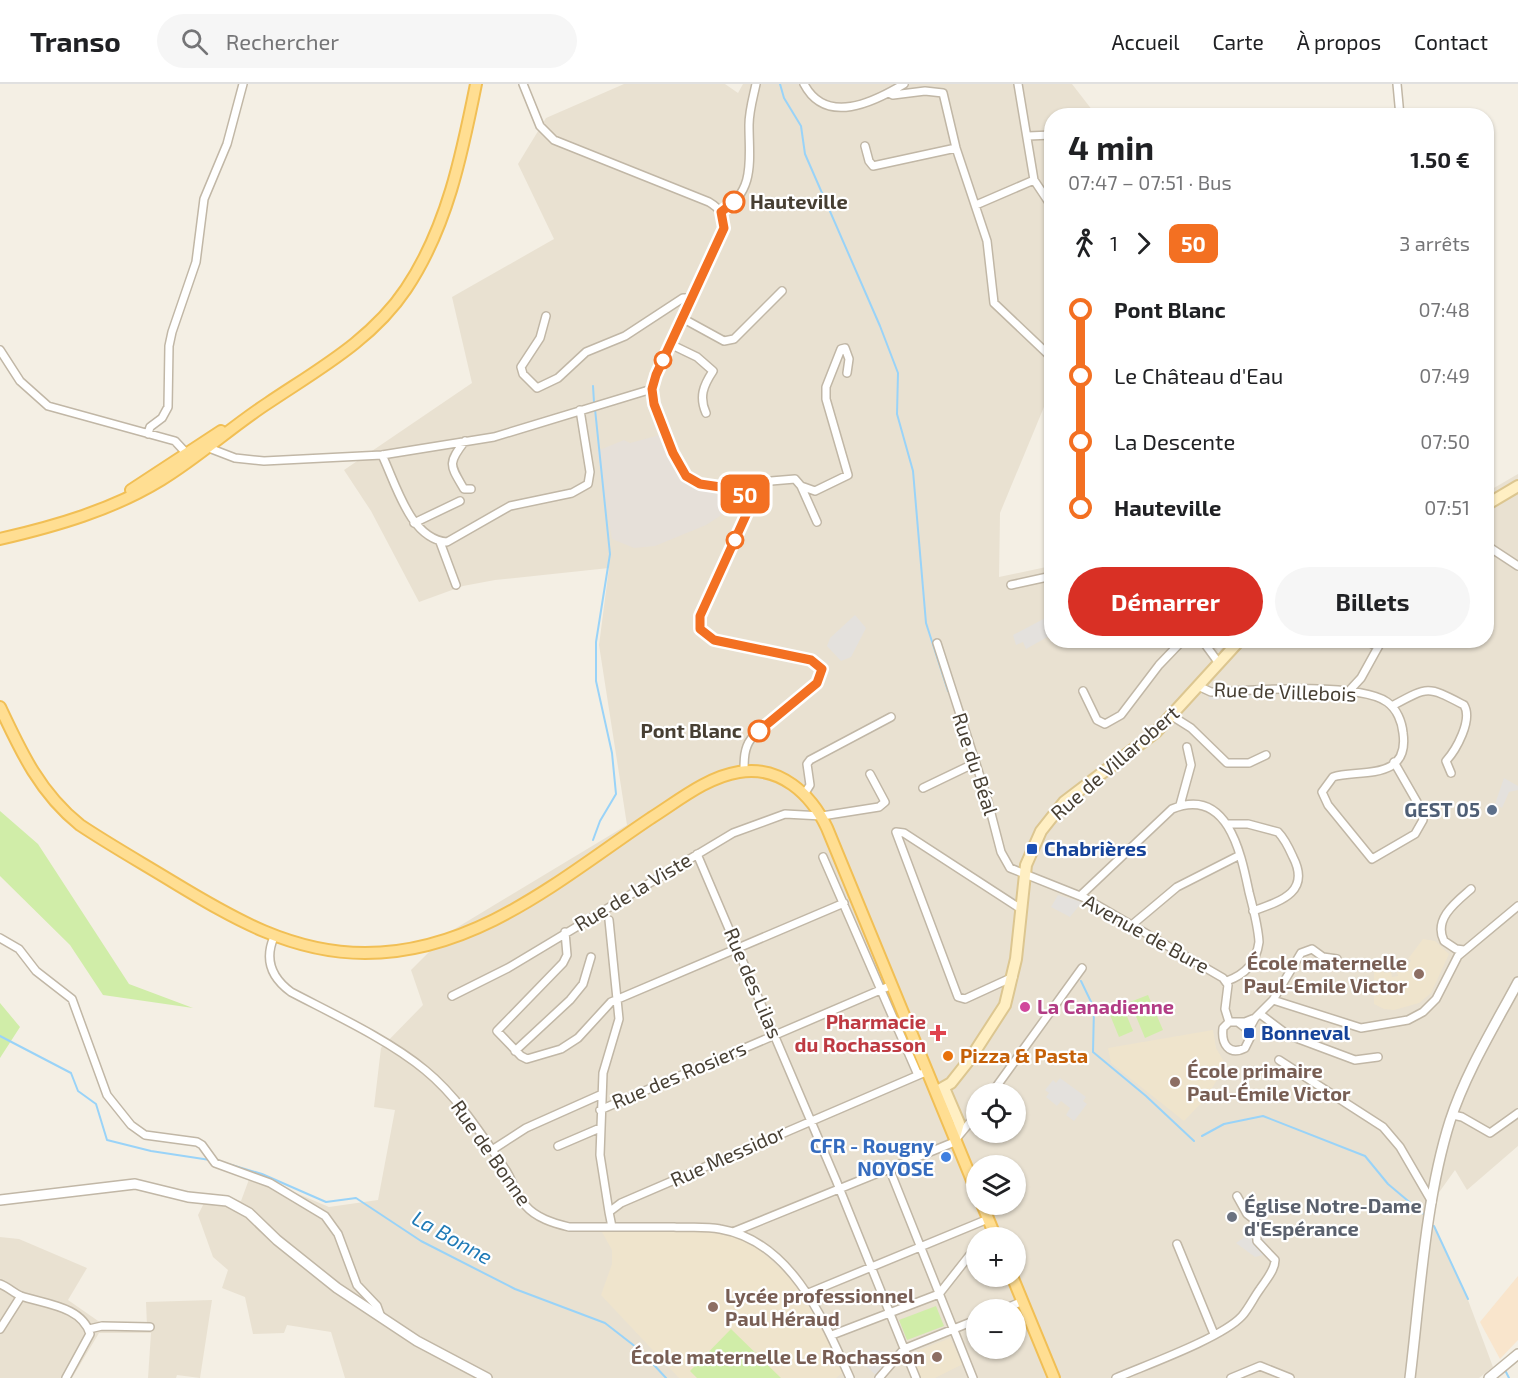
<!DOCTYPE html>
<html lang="fr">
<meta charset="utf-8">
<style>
body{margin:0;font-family:"Exo 2",sans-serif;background:#f6f6f6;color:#202124;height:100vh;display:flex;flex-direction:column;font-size:22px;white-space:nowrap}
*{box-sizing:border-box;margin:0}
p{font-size:20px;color:#757577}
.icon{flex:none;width:33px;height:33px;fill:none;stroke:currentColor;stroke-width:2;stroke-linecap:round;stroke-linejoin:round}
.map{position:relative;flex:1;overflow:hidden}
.sheet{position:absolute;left:1044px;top:24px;width:450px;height:540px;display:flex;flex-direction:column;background:#fff;border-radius:24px;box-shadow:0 2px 4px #0004}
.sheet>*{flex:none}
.badge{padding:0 12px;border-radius:9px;font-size:21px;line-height:39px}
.tools{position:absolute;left:966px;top:999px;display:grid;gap:12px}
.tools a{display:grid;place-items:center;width:60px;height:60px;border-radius:50%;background:#fff;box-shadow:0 2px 4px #0004;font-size:30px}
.map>.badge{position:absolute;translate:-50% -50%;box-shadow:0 0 0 3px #fff}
.legs{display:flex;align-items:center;gap:9px;height:66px;padding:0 24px;font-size:20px}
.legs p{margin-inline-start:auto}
.headline{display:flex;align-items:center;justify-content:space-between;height:102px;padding:0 24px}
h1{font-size:33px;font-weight:700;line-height:45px}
.action{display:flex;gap:12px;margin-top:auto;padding:12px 24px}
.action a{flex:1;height:69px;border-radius:36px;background:#d93025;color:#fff;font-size:24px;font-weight:700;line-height:69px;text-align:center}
.action a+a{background:#f6f6f6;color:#202124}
ul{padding:0 24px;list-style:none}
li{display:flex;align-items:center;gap:21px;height:66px;font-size:22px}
li i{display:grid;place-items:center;width:9px;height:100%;margin:0 8px;background:currentColor}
li i::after{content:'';width:15px;height:15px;margin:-8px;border:4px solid;border-radius:50%;background:#fff}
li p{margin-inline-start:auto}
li:first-child i{background:linear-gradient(#0000 50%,currentColor 0)}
li:last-child i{background:linear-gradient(currentColor 50%,#0000 0)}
header{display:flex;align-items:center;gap:36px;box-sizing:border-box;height:84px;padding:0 30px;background:#fff;border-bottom:2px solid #e0e0e0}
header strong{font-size:28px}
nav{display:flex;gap:33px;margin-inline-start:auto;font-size:21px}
.search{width:420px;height:54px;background:#f6f6f6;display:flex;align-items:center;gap:15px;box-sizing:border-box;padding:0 21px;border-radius:33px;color:#757577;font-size:22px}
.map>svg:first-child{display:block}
.residential{fill:#e9e1d1;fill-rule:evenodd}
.commercial{fill:#f9e5cc}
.industrial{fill:#e6e0d9}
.education{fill:#efe4cc}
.green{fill:#d0eda8}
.parking{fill:#e4e1dd}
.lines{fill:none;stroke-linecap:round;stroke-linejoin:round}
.stream{stroke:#99d3f8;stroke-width:2}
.minor-casing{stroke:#c1b7a6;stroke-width:10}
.tertiary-casing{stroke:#c1b7a6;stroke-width:12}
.secondary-casing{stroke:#dcc690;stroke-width:14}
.primary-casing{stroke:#f1bf55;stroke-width:14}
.minor{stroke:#fff;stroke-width:7}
.tertiary{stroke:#fff;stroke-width:9}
.secondary{stroke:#ffefc3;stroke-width:10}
.primary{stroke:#ffde92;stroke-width:10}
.line-1-casing{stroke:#fff;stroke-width:14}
.line-1{stroke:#f37022;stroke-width:9}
.stop-1-dot{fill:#fff;stroke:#f37022;stroke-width:3}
.service-dot{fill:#5c6f8a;stroke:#fff;stroke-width:2}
.transit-dot{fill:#1a4fb4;stroke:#fff;stroke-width:2}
.education-dot{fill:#8d6e63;stroke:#fff;stroke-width:2}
.hotel-dot{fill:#d1479c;stroke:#fff;stroke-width:2}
.health-dot{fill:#e0444e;stroke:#fff;stroke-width:2}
.food-dot{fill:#e8710a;stroke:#fff;stroke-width:2}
.shop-dot{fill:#3f7fe0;stroke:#fff;stroke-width:2}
.worship-dot{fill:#6b7280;stroke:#fff;stroke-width:2}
.labels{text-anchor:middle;stroke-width:4.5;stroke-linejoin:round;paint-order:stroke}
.stop-label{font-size:20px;font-weight:bold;fill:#473f33;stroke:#fff;text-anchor:start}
.street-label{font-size:20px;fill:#473f33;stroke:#fff}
.service-label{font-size:20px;font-weight:bold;fill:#4e5e75;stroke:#fff;text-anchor:end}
.transit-label{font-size:20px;font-weight:bold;fill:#164399;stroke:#fff;text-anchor:start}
.education-label{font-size:20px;font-weight:bold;fill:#785e54;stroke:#fff;text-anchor:end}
.hotel-label{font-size:20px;font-weight:bold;fill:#b23c85;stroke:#fff;text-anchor:start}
.health-label{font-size:20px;font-weight:bold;fill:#be3a42;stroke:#fff;text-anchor:end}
.food-label{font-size:20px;font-weight:bold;fill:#c56008;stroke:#fff;text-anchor:start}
.shop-label{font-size:20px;font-weight:bold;fill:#366cbe;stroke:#fff;text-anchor:end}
.worship-label{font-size:20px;font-weight:bold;fill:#5b616d;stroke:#fff;text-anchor:start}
.water-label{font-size:21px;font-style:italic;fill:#1f7ab6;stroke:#fff}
</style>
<header>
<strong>Transo</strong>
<div class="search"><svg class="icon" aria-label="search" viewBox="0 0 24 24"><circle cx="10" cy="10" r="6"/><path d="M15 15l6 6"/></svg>Rechercher</div>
<nav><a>Accueil</a><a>Carte</a><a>À propos</a><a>Contact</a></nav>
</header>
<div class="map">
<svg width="1518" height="1294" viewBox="0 0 1518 1294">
<rect width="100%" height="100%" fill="#f4efe4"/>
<path class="residential" d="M 624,0 L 725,0 L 738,9 L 743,0 L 1072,0 L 1096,31 L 1052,32 L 1051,306 L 1000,429 L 999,493 L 1051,482 L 1052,556 L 1209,557 L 1219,567 L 1231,556 L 1486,556 L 1487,408 L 1518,390 L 1518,1062 L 1467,1106 L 1455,1086 L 1425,1128 L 1435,1143 L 1468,1216 L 1493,1283 L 1479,1294 L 345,1294 L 331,1248 L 287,1241 L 284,1249 L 253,1250 L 245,1213 L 222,1204 L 228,1186 L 213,1173 L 198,1131 L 209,1109 L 241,1117 L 251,1090 L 329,1123 L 378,1116 L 395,1026 L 374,1023 L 381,964 L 423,921 L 411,886 L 448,849 L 627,741 L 599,561 L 609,484 L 495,496 L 463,502 L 419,518 L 371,427 L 344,386 L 472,299 L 452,213 L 554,155 L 518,80 L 546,34 ZM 976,1010 L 1016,1010 L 1016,1048 L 976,1048 ZM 976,1082 L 1016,1082 L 1016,1120 L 976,1120 ZM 976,1154 L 1016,1154 L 1016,1192 L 976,1192 ZM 976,1226 L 1016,1226 L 1016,1264 L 976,1264 Z
M 0,1153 L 19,1155 L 87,1184 L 68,1216 L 101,1239 L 147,1242 L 146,1218 L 212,1216 L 200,1294 L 177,1291 L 176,1294 L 148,1294 L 151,1249 L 99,1249 L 72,1294 L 0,1294 Z"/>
<path class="commercial" d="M 1518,1192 L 1518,1256 L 1500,1275 L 1480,1238 Z"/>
<path class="industrial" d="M 660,351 L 678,393 L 698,404 L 724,405 L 736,410 L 720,432 L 706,441 L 655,462 L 634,464 L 612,455 L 597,367 L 624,356 L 630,359 Z"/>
<path class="education" d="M 1423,855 L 1435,857 L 1449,870 L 1431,909 L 1419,919 L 1394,926 L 1384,925 L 1374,920 L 1374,887 L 1383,886 L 1384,889 L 1391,888 L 1392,893 L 1398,892 L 1397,888 L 1407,885 L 1411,876 L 1408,875 Z
M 1213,946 L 1216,964 L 1226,981 L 1206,1014 L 1184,1037 L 1111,979 L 1108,964 Z
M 710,1147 L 738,1154 L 754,1161 L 789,1192 L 829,1247 L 843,1288 L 836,1294 L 679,1294 L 601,1211 L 612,1180 L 612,1166 L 602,1148 Z
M 950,1254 L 963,1280 L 935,1294 L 920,1294 L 912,1269 Z"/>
<path class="green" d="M 0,727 L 38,760 L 129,900 L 193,924 L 103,911 L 70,861 L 0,792 Z
M 1148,911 L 1163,946 L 1145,954 L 1130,918 Z
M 0,919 L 20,943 L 0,974 Z
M 1122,920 L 1133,947 L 1119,953 L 1108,926 Z
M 936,1222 L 944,1242 L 907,1256 L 899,1236 Z
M 731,1245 L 781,1294 L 697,1294 L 690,1287 Z"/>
<path class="parking" d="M 855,531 L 866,544 L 851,573 L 841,577 L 827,562 L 830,554 Z
M 1051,531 L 1051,551 L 1026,565 L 1023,558 L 1016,561 L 1013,551 Z
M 1276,608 L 1276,613 L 1209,616 L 1208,611 Z
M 1504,694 L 1518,702 L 1518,706 L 1509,708 L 1502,724 L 1495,720 Z
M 1058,811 L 1082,818 L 1070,833 L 1051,823 Z
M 1060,994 L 1086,1013 L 1083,1017 L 1087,1020 L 1074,1037 L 1066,1031 L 1070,1024 L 1061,1017 L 1057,1022 L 1046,1013 L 1049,1009 L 1045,1006 L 1053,996 L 1056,999 Z
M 1263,1130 L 1267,1134 L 1260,1147 L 1266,1159 L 1263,1171 L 1255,1173 L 1236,1159 L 1249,1150 L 1255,1135 Z
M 873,1266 L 894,1269 L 877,1292 L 867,1283 L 862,1270 Z"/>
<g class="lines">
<path class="stream" d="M 780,0 L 784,14 L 801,42 L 805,70 L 880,242 L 898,289 L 897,330 L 913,387 L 926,539 L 948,607
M 593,302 L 594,318
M 593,756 L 600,737 L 616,710 L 612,669 L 596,597 L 596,558 L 610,470 L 595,325
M 1081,897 L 1094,924 L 1093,968 L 1146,1012 L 1194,1057
M 0,952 L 71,989 L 78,1007 L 96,1020 L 107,1056 L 151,1067 L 210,1076
M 1202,1052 L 1224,1040 L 1263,1032 L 1365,1072 L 1388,1100 L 1426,1132
M 228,1080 L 262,1090 L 326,1118 L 356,1114 L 421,1157 L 515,1205 L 605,1239 L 641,1267 L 666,1294
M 1434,1142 L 1468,1215
M 1504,1284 L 1509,1294"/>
<g class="minor-casing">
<path id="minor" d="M 523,0 L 540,42 L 554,56 L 709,118 C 719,124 725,131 724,144 L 656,291 L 652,305 L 654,320 L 673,369 L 686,392 L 700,400 L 741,406 L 748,417 L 747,429 L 700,532 L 700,545 L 714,556 L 811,576 L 822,585 C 820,609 766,635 751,655 C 744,664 744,676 744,687
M 804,0 C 826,42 874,18 904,0
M 1018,0 L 1034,96 L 1052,123
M 1397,0 L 1400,32
M 889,9 L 893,11 L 925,7 L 943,9 L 956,64 L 987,157 L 994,219 L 1052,274
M 1028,52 L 1052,51
M 865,62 L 869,77 L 873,82 L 956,64
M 976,121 L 1034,96
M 721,128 C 756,107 749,76 749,41 C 749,27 753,14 756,0
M 546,232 L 540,254 L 521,283 L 523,290 L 537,304 L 558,294 L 586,268 L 625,252 L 683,214 L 692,214
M 682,234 L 724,257 L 734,255 L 782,207
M 670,260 L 697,273 L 713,287 C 703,302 699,313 706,329
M 0,266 L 20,297 L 48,322 L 175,357 L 188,371
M 148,350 L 150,343 L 162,334 L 168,323 L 169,262 L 172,248 L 196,178 L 204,115 L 227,60 L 243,0
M 465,357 C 447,380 450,381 464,405 L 471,405
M 209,364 L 235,374 L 264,377 L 382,371 L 494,353 L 652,305
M 382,371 C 396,400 410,455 447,458 L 510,422 L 572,409 L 588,400 L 590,388 L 580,326
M 801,402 L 817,438
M 744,408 L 771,397 L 795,395 L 801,402 L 815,407 L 848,391 L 826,315 L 826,303 L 841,265 L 845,264 L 849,275 L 847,289
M 414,439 L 460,417
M 440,458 L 456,501
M 1486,461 L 1518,482
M 1011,501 L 1052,492
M 1202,556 L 1218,578
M 1365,556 L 1378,563
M 937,559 L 987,714 L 1001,768 L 1010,784 L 1085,814 L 1223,894 L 1228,901 L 1225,925 L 1229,938
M 1198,602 L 1211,608 C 1249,606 1358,598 1387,618 C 1397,625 1402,638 1403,649 C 1410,698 1358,685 1333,693 L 1322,708 L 1328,721 L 1372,775 L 1415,750 L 1423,736 L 1421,725 L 1394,678
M 1083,607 L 1097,636 L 1105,640 L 1121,631 L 1159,581 L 1183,556
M 1348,608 L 1361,594 L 1382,556
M 1392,622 C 1429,602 1427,602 1464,621 C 1473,636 1456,666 1446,677 L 1451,689
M 1172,632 L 1191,644 L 1227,679 L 1249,679 L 1266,671
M 923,704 L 975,679
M 805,709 L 810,701 L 807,680 L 810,676 L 891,633
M 1180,721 L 1191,681 L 1187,663
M 1227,740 L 1248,740 L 1278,748 C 1285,755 1289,764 1293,773 C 1311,808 1281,817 1253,827
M 697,770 L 836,1096 L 916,1294
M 823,773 L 918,991
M 1080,812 L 1172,725 C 1228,702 1241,770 1249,808 C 1253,824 1258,841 1259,858 C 1256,879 1246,890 1227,897
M 609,836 L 619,935 L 603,989 L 600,1071 L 609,1128
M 1133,840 L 1177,803 L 1240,771
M 565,848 L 567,871 L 563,879 L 497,947 L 521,972 L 527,975 L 561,965 L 578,954 L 611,918 L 844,819
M 274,853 C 264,876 272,894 291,908 C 333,930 389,956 425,986 C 457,1012 482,1051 505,1085 C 513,1096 515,1111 525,1121 C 536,1134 553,1139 569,1143 C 604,1143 639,1143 674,1143 C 689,1144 705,1142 720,1145 C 791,1157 824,1236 850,1294
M 0,854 L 19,865 L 36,887 L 72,915 L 107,1011 L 131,1041 L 145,1051 L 197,1058 L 202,1061 L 215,1079 L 270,1099 L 325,1132 L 338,1150 L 357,1201 L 377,1222 L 381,1233
M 1464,866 L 1456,865 L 1444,857 C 1433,835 1456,818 1471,805
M 1013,893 L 965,915 L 958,913 L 896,748 L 904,749 L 1021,825
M 452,912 L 508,884 L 733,749 L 785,730 L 822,732 L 879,723 L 885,718 L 870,690
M 1273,916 L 1301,869 L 1312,865 L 1323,873 L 1337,875
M 1260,930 L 1288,951 L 1355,976 L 1378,973
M 1239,939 L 1247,945 L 1250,954 L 1245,964 C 1229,972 1221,960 1223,944 L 1229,938 L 1245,938 L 1255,934
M 1248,947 L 1255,934 L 1273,916 L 1361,944 L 1408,936 L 1423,928 L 1436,915 L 1458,872 L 1518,822
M 515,967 L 570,916 L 583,900 L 591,873
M 1279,976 L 1383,1043 L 1400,1063 L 1432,1118
M 991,1010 L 1082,884
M 600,1026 L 892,901
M 1453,1031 L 1462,1033 L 1490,1049 L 1518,1029
M 956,1055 L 976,1031
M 558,1062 L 600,1044
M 492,1066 L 526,1044 L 600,1011
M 889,1084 L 973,1294
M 612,1143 L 609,1128 L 621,1119 L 928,987
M 733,1148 L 957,1057
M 984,1154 L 993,1146
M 1177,1160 L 1214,1250
M 0,1200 C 8,1203 14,1209 21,1212 C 44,1220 82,1222 90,1250 L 66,1294
M 806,1210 L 988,1135
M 939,1210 L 976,1163
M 1002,1226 L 1023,1217
M 0,1245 L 21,1212
M 89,1245 L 102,1242 L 150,1243
M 832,1251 L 939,1210
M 879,1294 L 904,1265 L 976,1236
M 1116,1294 C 1146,1281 1222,1254 1242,1232 C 1249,1224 1254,1213 1260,1205 C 1266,1196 1275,1186 1275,1176 L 1257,1157 L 1256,1137 L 1247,1130 L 1237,1112
M 1231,1294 L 1260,1282 L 1290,1294"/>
</g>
<g class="tertiary-casing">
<path id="tertiary" d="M 0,1116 L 135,1100 L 188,1113 L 227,1117 L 249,1129 L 277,1156 L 337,1204 L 417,1257 L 487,1294
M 1410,1294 C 1420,1212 1425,1116 1450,1037 C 1466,988 1494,943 1518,898
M 1489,1294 L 1518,1270"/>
</g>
<g class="secondary-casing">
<path id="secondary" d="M 1486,421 L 1518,402
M 944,1004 L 959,1039 L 955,1053
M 937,1007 L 951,999 L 970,975 L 1005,921 L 1016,875 L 1026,781 L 1041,747 L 1064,718 L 1156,648 L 1240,556"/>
</g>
<g class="primary-casing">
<path id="primary" d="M 131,406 L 221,347
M 0,455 C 56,442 112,426 161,396 C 199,373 231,343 268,319 C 317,286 372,256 406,205 C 447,144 462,70 476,0
M 0,623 C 21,668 40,709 80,741 C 110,761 142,779 173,798 C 234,835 292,869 365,869 C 477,869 563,793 651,734 C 678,717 707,693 739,688 C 780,681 811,710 827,744 L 976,1106
M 982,1120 L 996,1154
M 1012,1192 L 1054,1294"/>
</g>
<use href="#minor" class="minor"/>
<use href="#tertiary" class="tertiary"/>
<use href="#secondary" class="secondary"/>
<use href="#primary" class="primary"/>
</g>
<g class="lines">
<g class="line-1-casing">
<path id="line-1" d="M 734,118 L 721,128 L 724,144 L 656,291 L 652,305 L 654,320 L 673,369 L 686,392 L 700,400 L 741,406 L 748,417 L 747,429 L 700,532 L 700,545 L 714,556 L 811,576 L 822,585 L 817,599 L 759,647"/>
</g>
<use href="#line-1" class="line-1"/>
</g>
<g class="stop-1-dot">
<circle cx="734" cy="118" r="10"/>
<circle cx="663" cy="276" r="8"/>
<circle cx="735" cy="456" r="8"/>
<circle cx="759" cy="647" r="10"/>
</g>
<circle class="service-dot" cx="1492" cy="726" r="6"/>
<g class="transit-dot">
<rect x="1026" y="759" width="12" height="12" rx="3"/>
<rect x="1243" y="943" width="12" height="12" rx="3"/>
</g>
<g class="education-dot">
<circle cx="1419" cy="890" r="6"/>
<circle cx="1175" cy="998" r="6"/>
<circle cx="713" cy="1223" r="6"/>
<circle cx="937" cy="1273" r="6"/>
</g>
<circle class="hotel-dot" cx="1025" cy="923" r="6"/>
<path class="health-dot" d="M935 940h6v6h6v6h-6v6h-6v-6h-6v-6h6z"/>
<circle class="food-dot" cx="948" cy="972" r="6"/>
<circle class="shop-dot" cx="946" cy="1073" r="6"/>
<circle class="worship-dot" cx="1232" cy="1133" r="6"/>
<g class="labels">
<g class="stop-label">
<text x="750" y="125">Hauteville</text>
<text x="742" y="654" text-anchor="end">Pont Blanc</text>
</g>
<g class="street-label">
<text transform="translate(1285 608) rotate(2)" y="7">Rue de Villebois</text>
<text transform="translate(1115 679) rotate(-41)" y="7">Rue de Villarobert</text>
<text transform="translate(975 680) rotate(72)" y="7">Rue du Béal</text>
<text transform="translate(633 808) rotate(-31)" y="7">Rue de la Viste</text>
<text transform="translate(1146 850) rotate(29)" y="7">Avenue de Bure</text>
<text transform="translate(753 899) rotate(67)" y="7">Rue des Lilas</text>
<text transform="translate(679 991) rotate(-23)" y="7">Rue des Rosiers</text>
<text transform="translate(491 1069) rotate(55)" y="7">Rue de Bonne</text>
<text transform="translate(728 1072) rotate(-24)" y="7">Rue Messidor</text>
</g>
<g class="service-label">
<text x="1480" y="733">GEST 05</text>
</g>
<g class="transit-label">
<text x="1044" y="772">Chabrières</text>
<text x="1261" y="956">Bonneval</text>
</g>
<g class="education-label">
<text x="1407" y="886">École maternelle<tspan x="1407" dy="23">Paul-Emile Victor</tspan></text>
<text x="1187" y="994" text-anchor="start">École primaire<tspan x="1187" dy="23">Paul-Émile Victor</tspan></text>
<text x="725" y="1219" text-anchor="start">Lycée professionnel<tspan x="725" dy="23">Paul Héraud</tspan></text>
<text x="925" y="1280">École maternelle Le Rochasson</text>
</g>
<g class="hotel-label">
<text x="1037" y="930">La Canadienne</text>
</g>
<g class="health-label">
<text x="926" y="945">Pharmacie<tspan x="926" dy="23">du Rochasson</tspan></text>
</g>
<g class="food-label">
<text x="960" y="979">Pizza &amp; Pasta</text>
</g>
<g class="shop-label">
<text x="934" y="1069">CFR - Rougny<tspan x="934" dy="23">NOYOSE</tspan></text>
</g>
<g class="worship-label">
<text x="1244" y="1129">Église Notre-Dame<tspan x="1244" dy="23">d'Espérance</tspan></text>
</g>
<g class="water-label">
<text transform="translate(452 1154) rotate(29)" y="7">La Bonne</text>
</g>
</g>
</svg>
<div class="tools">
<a><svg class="icon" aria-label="locate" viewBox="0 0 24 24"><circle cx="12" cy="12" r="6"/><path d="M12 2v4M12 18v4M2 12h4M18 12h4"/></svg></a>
<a><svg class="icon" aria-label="layers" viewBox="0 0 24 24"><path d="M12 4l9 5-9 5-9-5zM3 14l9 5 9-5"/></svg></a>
<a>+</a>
<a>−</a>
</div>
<b class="badge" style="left:745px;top:410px;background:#f37022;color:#fff">50</b>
<section class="sheet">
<div class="headline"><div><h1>4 min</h1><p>07:47 – 07:51 · Bus</p></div><b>1.50 €</b></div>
<div class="legs"><svg class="icon" aria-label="walk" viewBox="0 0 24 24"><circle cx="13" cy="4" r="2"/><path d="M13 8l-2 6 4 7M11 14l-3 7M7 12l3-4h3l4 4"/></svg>1<svg class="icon" aria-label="forward" viewBox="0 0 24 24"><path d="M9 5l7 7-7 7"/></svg><b class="badge" style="background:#f37022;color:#fff">50</b><p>3 arrêts</p></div>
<ul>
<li><i style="color:#f37022"></i><b>Pont Blanc</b><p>07:48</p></li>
<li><i style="color:#f37022"></i><span>Le Château d'Eau</span><p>07:49</p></li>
<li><i style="color:#f37022"></i><span>La Descente</span><p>07:50</p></li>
<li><i style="color:#f37022"></i><b>Hauteville</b><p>07:51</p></li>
</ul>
<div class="action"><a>Démarrer</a><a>Billets</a></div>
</section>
</div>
